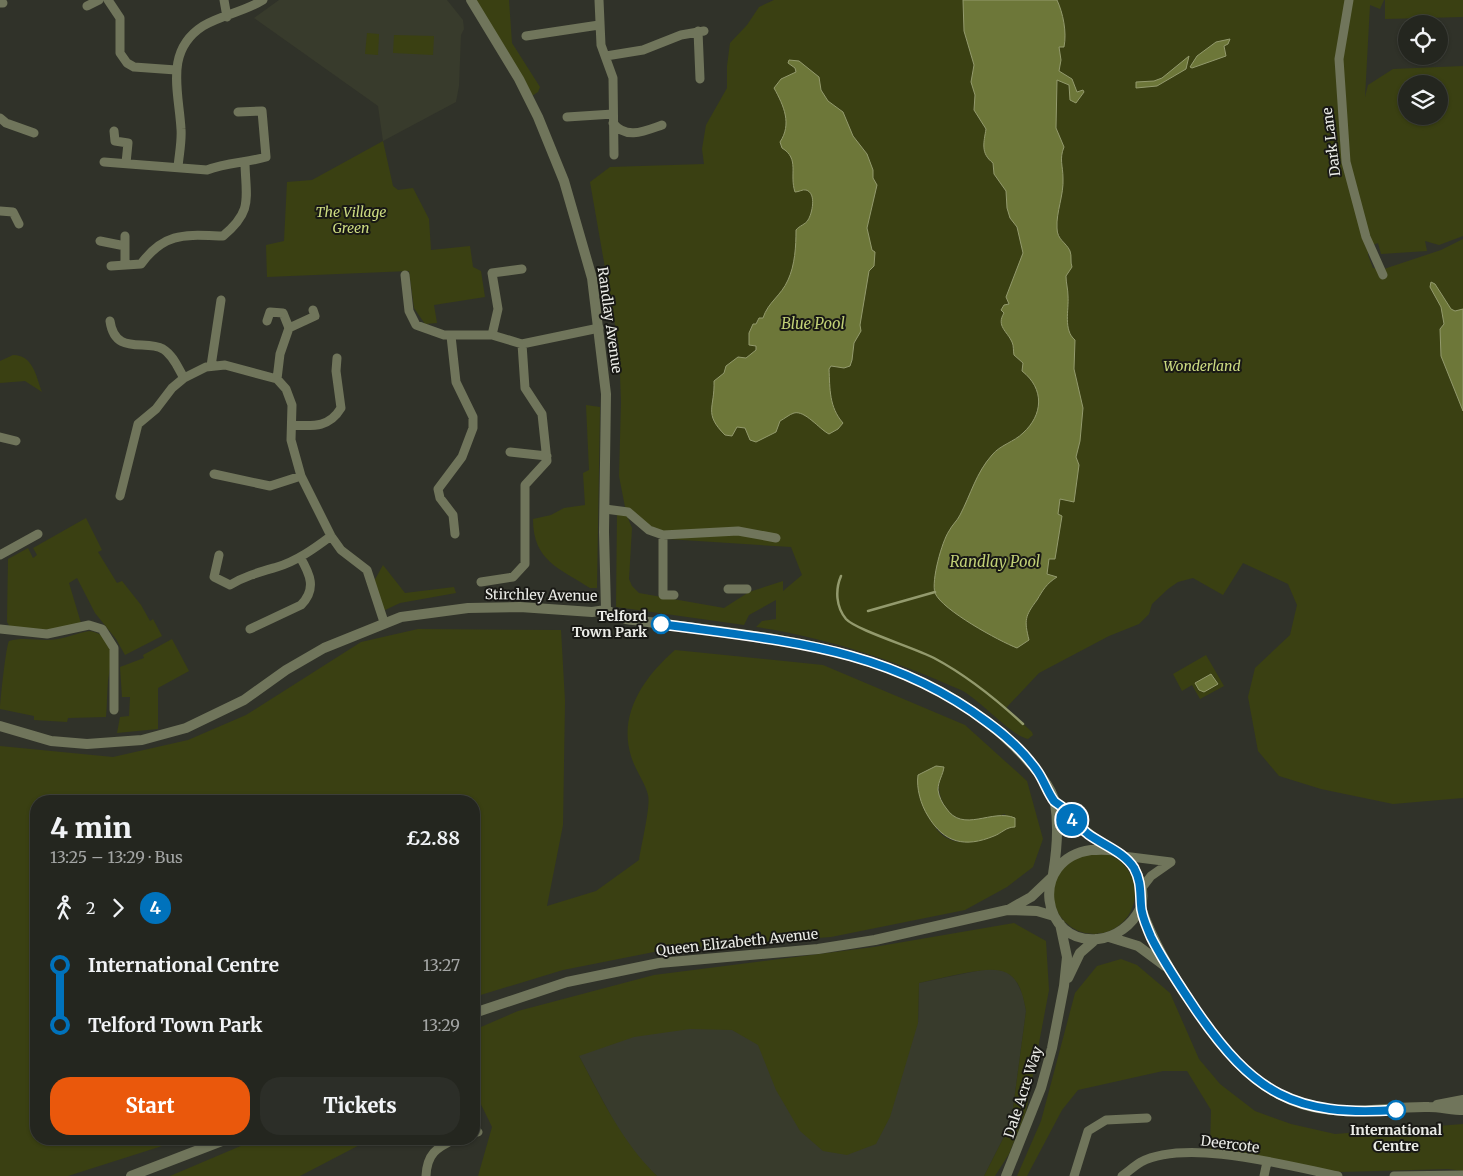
<!DOCTYPE html>
<meta charset="utf-8">
<style>
body{margin:0;font-family:Merriweather,serif;background:#2c2e28;color:#f1f3f6;height:100vh;display:flex;flex-direction:column;font-size:19px;white-space:nowrap}
*{box-sizing:border-box;margin:0}
p{font-size:16px;color:#a3a5a4}
.icon{flex:none;width:28px;height:28px;fill:none;stroke:currentColor;stroke-width:2;stroke-linecap:round;stroke-linejoin:round}
.map{position:relative;flex:1;overflow:hidden}
.details{position:absolute;left:30px;top:795px;width:450px;height:350px;display:flex;flex-direction:column;background:#24261f;border-radius:20px;box-shadow:0 1px 4px #0004,0 0 0 1px #41433d}
.details>*{flex:none}
.badge{padding:0 10px;border-radius:16px;font-size:18px;line-height:32px}
.buttons{position:absolute;left:1398px;top:15px;display:grid;gap:10px}
.buttons a{display:grid;place-items:center;width:50px;height:50px;border-radius:50%;background:#24261f;box-shadow:0 1px 4px #0004,0 0 0 1px #41433d;font-size:25px}
.map>.badge{position:absolute;translate:-50% -50%;box-shadow:0 0 0 2px #fff}
.legs{display:flex;align-items:center;gap:8px;height:55px;padding:0 20px;font-size:16px}
.legs p{margin-inline-start:auto}
.headline{display:flex;align-items:center;justify-content:space-between;height:85px;padding:0 20px}
h1{font-size:28px;font-weight:800;line-height:38px}
.button{display:flex;gap:10px;margin-top:auto;padding:10px 20px}
.button a{flex:1;height:58px;border-radius:20px;background:#ea580c;color:#fff;font-size:20px;font-weight:800;line-height:58px;text-align:center}
.button a+a{background:#2c2e28;color:#f1f3f6}
ul{padding:0 20px;list-style:none}
li{display:flex;align-items:center;gap:18px;height:60px;font-size:19px}
li i{display:grid;place-items:center;width:8px;height:100%;margin:0 6px;background:currentColor}
li i::after{content:'';width:12px;height:12px;margin:-6px;border:4px solid;border-radius:50%;background:#24261f}
li p{margin-inline-start:auto}
li:first-child i{background:linear-gradient(#0000 50%,currentColor 0)}
li:last-child i{background:linear-gradient(currentColor 50%,#0000 0)}
.map>svg:first-child{display:block}
.built{fill:#383b2c}
.green{fill:#3a4012;fill-rule:evenodd}
.water{fill:#6d7739;stroke:#939a6d}
.lines{fill:none;stroke-linecap:round;stroke-linejoin:round}
.stream{stroke:#939a6d;stroke-width:2.5}
.minor{stroke:#70755b;stroke-width:9}
.tertiary{stroke:#70755b;stroke-width:10}
.line-1-casing{stroke:#fff;stroke-width:11}
.line-1{stroke:#0072bc;stroke-width:8}
.stop-1-dot{fill:#fff;stroke:#0072bc;stroke-width:2.5}
.labels{text-anchor:middle;stroke-width:4;stroke-linejoin:round;paint-order:stroke}
.street-label{font-size:14px;fill:#ebece7;stroke:#191915}
.park-label{font-size:14px;font-style:italic;fill:#ccdb81;stroke:#191915}
.stop-label{font-size:14px;font-weight:bold;fill:#ebece7;stroke:#191915;text-anchor:end}
.water-label{font-size:15px;font-style:italic;fill:#c1d076;stroke:#191915}
</style>
<div class="map">
<svg width="1463" height="1176" viewBox="0 0 1463 1176">
<rect width="100%" height="100%" fill="#303229"/>
<path class="built" d="M 279,0 L 447,0 L 463,20 L 464,29 L 461,35 L 459,86 L 456,102 L 383,141 L 378,106 L 254,18 Z
M 991,968 L 1007,972 L 1015,979 L 1023,995 L 1026,1011 L 1011,1123 L 984,1176 L 657,1176 L 639,1159 L 618,1129 L 579,1056 L 644,1001 L 918,1023 L 919,983 Z"/>
<path class="green" d="M 476,0 L 509,0 L 512,43 L 540,87 L 538,92 L 532,96 Z
M 774,0 L 1384,0 L 1380,9 L 1370,5 L 1365,97 L 1368,85 L 1393,69 L 1463,66 L 1463,236 L 1439,245 L 1425,241 L 1427,251 L 1381,254 L 1378,243 L 1368,247 L 1368,255 L 1373,268 L 1384,269 L 1441,250 L 1463,239 L 1463,798 L 1393,804 L 1321,789 L 1279,776 L 1258,751 L 1248,697 L 1255,668 L 1290,635 L 1297,605 L 1288,584 L 1243,563 L 1223,595 L 1193,578 L 1178,582 L 1168,589 L 1152,604 L 1149,614 L 1139,624 L 1109,636 L 1039,673 L 1006,708 L 1032,732 L 1033,735 L 1028,739 C 1013,737 979,699 961,690 C 896,661 826,637 756,627 L 762,621 L 776,619 L 776,600 L 749,615 L 744,625 L 616,607 L 617,511 L 625,511 L 632,528 L 629,579 L 632,586 L 639,593 L 724,608 L 749,592 L 783,581 L 783,591 L 802,575 L 791,547 L 667,539 L 626,512 L 619,476 L 621,402 L 619,348 L 590,182 L 610,167 L 704,164 L 702,149 L 706,125 L 727,88 L 727,66 L 730,43 L 747,25 L 759,7 ZM 1406,84 L 1439,84 L 1439,116 L 1406,116 Z
M 1385,0 L 1463,0 L 1463,17 L 1385,19 Z
M 367,33 L 379,34 L 378,55 L 365,54 Z
M 394,35 L 434,36 L 433,55 L 393,53 Z
M 383,141 L 393,186 L 398,190 L 413,188 L 429,219 L 431,250 L 470,246 L 473,267 L 481,271 L 485,297 L 434,305 L 437,323 L 425,324 L 414,308 L 409,271 L 267,277 L 266,245 L 284,241 L 287,182 L 312,180 Z
M 13,355 C 33,355 36,376 42,392 L 25,381 L 0,383 L 0,361 Z
M 586,405 L 600,407 L 597,588 L 590,588 C 559,568 533,561 533,519 L 551,515 L 564,508 L 585,505 L 583,473 L 589,470 Z
M 86,518 L 102,550 L 98,552 L 117,583 L 122,581 L 141,605 L 150,621 L 153,619 L 162,636 L 125,655 L 116,639 L 95,613 L 77,578 L 69,583 L 81,623 L 43,631 L 10,627 L 7,622 L 8,559 L 28,548 L 33,558 L 37,555 L 33,548 Z
M 383,565 L 405,593 L 454,587 L 456,593 L 400,603 L 383,611 L 373,583 Z
M 418,629 L 561,630 L 565,701 L 563,825 L 547,906 L 596,891 L 639,860 C 641,846 651,806 648,795 C 645,782 635,770 631,756 C 618,714 644,677 675,650 L 823,665 L 965,725 L 1027,781 L 1043,839 L 1033,867 L 1007,887 L 965,910 L 831,937 L 669,949 L 563,970 L 474,997 L 474,801 L 36,801 L 36,1139 L 184,1139 L 68,1176 L 0,1176 L 0,746 L 113,757 L 188,740 L 246,715 L 361,642 ZM 943,772 C 938,780 938,789 941,798 C 951,830 981,819 1005,814 L 1010,827 C 990,839 956,852 938,831 C 931,823 923,787 919,775 Z
M 89,631 C 117,635 111,661 108,681 C 107,693 107,705 106,717 L 68,718 L 67,722 L 34,720 L 34,716 L 0,709 C 0,701 6,646 9,641 C 25,636 40,642 58,639 C 69,637 78,633 89,631 Z
M 172,639 L 189,671 L 158,688 L 158,729 L 117,733 L 120,717 L 129,716 L 130,697 L 122,697 L 120,667 L 144,658 L 143,655 Z
M 1206,655 L 1224,686 L 1200,699 L 1192,685 L 1182,691 L 1173,674 Z
M1053 893a41 41 0 1 1 82 0a41 41 0 1 1-82 0Z
M 1014,923 L 1046,941 L 1049,990 L 1026,1112 L 1009,1154 L 995,1176 L 984,1176 L 1011,1123 L 1026,1011 C 1019,969 1004,965 965,973 C 950,976 935,979 919,983 L 918,1023 L 890,1117 L 876,1144 L 847,1155 L 823,1151 L 800,1131 L 776,1090 L 758,1045 L 732,1030 L 690,1029 L 634,1037 L 579,1056 C 602,1099 622,1142 657,1176 L 478,1176 L 492,1127 L 474,1090 L 474,1030 L 518,1011 L 654,975 L 874,947 Z
M 1121,959 L 1137,965 L 1170,993 L 1199,1059 L 1220,1084 L 1255,1111 L 1291,1124 L 1335,1134 L 1463,1124 L 1463,1171 L 1448,1169 L 1340,1172 L 1210,1149 L 1211,1110 L 1187,1071 L 1163,1071 L 1078,1090 L 1062,1110 L 1027,1176 L 1017,1176 L 1041,1121 L 1075,993 L 1097,966 Z
M 257,1139 L 371,1139 L 300,1176 L 170,1176 Z"/>
<path class="water" d="M 963,0 L 1057,0 C 1063,13 1067,32 1064,47 L 1059,47 L 1061,60 L 1059,71 L 1072,79 L 1077,92 L 1083,90 L 1084,92 L 1076,103 L 1070,100 L 1069,85 L 1057,80 L 1056,128 L 1064,147 C 1059,159 1063,166 1063,178 C 1064,195 1056,212 1057,228 C 1057,240 1066,242 1070,251 C 1072,256 1070,262 1072,267 L 1066,276 C 1066,283 1068,289 1068,296 C 1069,310 1063,330 1075,340 L 1074,369 L 1083,408 L 1080,441 L 1076,457 L 1079,465 L 1074,502 L 1060,499 L 1058,514 L 1062,516 L 1055,559 L 1049,559 L 1047,574 L 1057,577 C 1046,584 1043,590 1037,600 C 1025,616 1024,620 1029,640 L 1017,648 C 999,641 942,610 935,593 C 931,581 942,541 949,531 C 952,525 957,521 960,515 C 971,494 976,473 992,455 C 1000,445 1014,442 1023,433 C 1043,415 1045,389 1022,371 L 1023,363 L 1014,355 C 1013,351 1014,346 1012,342 C 1007,331 996,326 1004,313 L 1001,310 L 1004,305 L 1009,304 L 1006,297 L 1023,253 L 1017,227 L 1010,218 L 1007,208 L 1006,191 L 994,174 L 993,163 C 980,153 984,142 986,129 L 974,110 L 975,95 L 971,82 L 974,65 L 964,31 Z
M 1230,39 L 1228,44 L 1224,46 L 1226,56 L 1192,68 L 1190,67 L 1197,56 L 1216,42 Z
M 1189,56 L 1186,69 L 1157,86 L 1136,88 L 1136,82 L 1154,81 L 1162,78 Z
M 789,60 L 799,61 L 819,77 L 821,90 L 828,101 L 843,112 L 853,136 L 867,154 L 873,170 L 873,178 L 877,185 L 867,228 L 872,250 L 875,252 L 874,266 L 869,271 L 860,325 L 861,331 L 854,343 L 852,360 L 850,366 L 844,368 L 831,366 L 829,369 C 830,389 829,407 843,423 L 838,429 L 829,434 C 819,429 805,410 794,413 C 790,414 784,419 780,421 L 776,432 L 756,442 L 750,440 L 745,428 L 737,427 L 732,436 L 725,435 C 703,413 715,408 714,381 L 724,373 L 726,366 L 738,357 L 746,358 L 756,350 L 756,346 L 749,345 L 749,333 L 753,324 L 756,324 L 759,318 L 763,318 C 768,302 781,296 788,280 C 795,265 796,246 796,230 C 799,226 806,224 808,220 C 812,214 817,193 806,190 C 803,189 799,192 795,192 C 789,174 800,159 782,148 L 780,142 C 792,124 784,106 774,88 L 781,79 L 796,72 L 795,68 L 788,63 Z
M 1431,282 L 1435,284 L 1451,309 L 1455,311 L 1463,309 L 1463,411 L 1441,356 L 1440,329 L 1444,324 L 1441,307 L 1430,287 Z
M 1211,674 L 1218,684 L 1204,692 L 1199,690 L 1195,683 Z
M 936,766 L 944,767 C 943,775 938,781 938,790 C 939,797 942,803 946,808 C 963,834 992,808 1015,818 L 1015,827 C 1006,827 1002,833 994,836 C 965,848 944,843 928,816 C 921,805 916,788 918,775 Z"/>
<g class="lines">
<path class="stream" d="M 841,576 C 835,590 836,607 846,619 C 856,630 915,648 934,658 C 966,675 996,699 1023,724
M 868,611 L 935,592"/>
<path class="minor" d="M 108,0 L 120,18 L 120,53 L 127,63 L 134,67 L 176,70
M 224,0 L 227,17
M 599,0 L 601,45 L 613,78 L 614,155
M 1349,0 L 1339,59 L 1346,162 L 1366,237 L 1383,275
M 0,3 L 3,3
M 87,6 L 99,0
M 698,31 L 700,79
M 526,36 L 599,25
M 606,56 L 643,50 L 681,35 L 704,31
M 567,117 L 613,114
M 0,118 L 6,123 L 34,133
M 613,123 C 626,140 645,131 662,125
M 114,131 L 115,141 L 128,143 L 126,163
M 104,162 L 207,170 C 227,162 246,163 266,157 L 262,111 L 238,112
M 178,167 C 179,155 182,141 181,129 C 179,92 164,51 203,26 C 221,15 244,12 263,0
M 0,211 L 13,212 L 19,224
M 125,236 L 125,265
M 100,241 L 125,246
M 111,266 L 141,264 C 165,231 187,235 223,236 C 253,211 246,199 245,164
M 405,275 L 409,311 L 416,325 L 444,335 L 492,335 L 522,344 L 599,328
M 110,321 C 115,356 145,339 163,349 C 173,355 178,368 184,378
M 267,321 L 270,312 L 283,313 L 289,328 L 280,354 L 277,379
M 289,328 L 315,316 L 313,310
M 492,335 L 498,309 L 492,273 L 522,269
M 451,336 L 456,382 L 473,417 L 473,428 L 462,457 L 438,489 L 440,498 L 453,515 L 455,534
M 211,366 L 221,300
M 292,425 C 313,426 329,428 341,408 L 336,371 L 337,358
M 0,437 L 16,441
M 510,452 L 547,456
M 214,474 L 270,486 L 301,476
M 120,496 L 138,424 L 156,409 L 172,388 L 184,378 L 206,367 L 225,365 L 277,379 L 286,389 L 292,405 L 291,440 L 301,476 L 331,536 L 341,550 L 367,570 L 384,622
M 605,509 L 628,512 L 649,530 L 663,535 L 738,531 L 776,538
M 663,535 L 663,595 L 674,595
M 0,555 L 38,534
M 219,555 L 214,577 L 230,585 C 245,576 260,572 277,567 C 297,561 315,548 331,536
M 481,582 L 513,577 L 525,564 L 525,485 L 547,461 L 542,414 L 525,388 L 522,344
M 728,589 L 747,589
M 0,629 L 47,634 L 89,625 L 102,629 L 114,648 L 114,710
M 250,629 L 301,605 C 317,589 310,574 300,557
M 1123,856 L 1171,862
M 1141,889 L 1151,876 L 1171,862
M 474,1133 L 478,1132
M 426,1176 C 427,1154 436,1148 455,1139
M 1074,1176 L 1088,1131 L 1106,1120 L 1147,1118
M 1122,1176 C 1128,1172 1134,1166 1141,1162 C 1187,1138 1288,1166 1338,1176
M 1264,1176 L 1267,1162
M 1394,1176 L 1463,1175"/>
<path class="tertiary" d="M 471,0 L 519,79 L 538,117 L 564,181 L 592,278 L 606,394 L 604,532 L 606,610
M 0,726 L 51,741 L 87,744 L 142,740 L 186,728 L 244,700 L 286,670 L 324,648 L 401,617 L 468,608 L 520,607 L 592,612 L 606,610 L 626,619 C 762,638 913,643 1016,748 C 1028,761 1052,785 1055,803 C 1059,827 1057,850 1053,874
M 1055,802 L 1062,806 L 1076,824 L 1111,850
M 1091,850 C 1098,850 1107,849 1114,851 C 1134,858 1148,889 1140,909 C 1132,925 1116,937 1098,939 C 1041,945 1028,859 1091,850 Z
M 1141,908 C 1154,944 1172,975 1194,1007 C 1224,1051 1257,1094 1312,1107 C 1353,1116 1389,1106 1429,1107 C 1440,1107 1452,1110 1463,1110
M 1008,910 L 1031,897 L 1051,878
M 1109,937 L 1138,946 L 1165,966
M 1068,978 L 1080,953 L 1096,939
M 474,1013 L 567,982 L 659,963 L 818,949 L 875,940 L 1007,910 L 1037,911 L 1054,916
M 1437,1105 L 1463,1100
M 131,1176 L 227,1139
M 1006,1176 L 1041,1088 L 1052,1048 L 1064,986 L 1067,957 L 1060,924"/>
</g>
<g class="lines">
<g class="line-1-casing">
<path id="line-1" d="M 661,624 C 781,641 886,646 987,722 C 1005,735 1025,753 1038,772 C 1044,781 1048,793 1054,801 C 1056,803 1060,805 1062,807 C 1071,817 1078,826 1088,834 C 1103,845 1124,852 1134,868 C 1141,881 1140,891 1141,905 C 1141,915 1147,927 1151,937 C 1164,963 1180,986 1196,1010 C 1253,1093 1294,1117 1396,1110"/>
</g>
<use href="#line-1" class="line-1"/>
</g>
<g class="stop-1-dot">
<circle cx="661" cy="624" r="9"/>
<circle cx="1396" cy="1110" r="9"/>
</g>
<g class="labels">
<g class="street-label">
<text transform="translate(1331 142) rotate(-97)" y="5">Dark Lane</text>
<text transform="translate(610 320) rotate(82)" y="5">Randlay Avenue</text>
<text transform="translate(541 595) rotate(1)" y="5">Stirchley Avenue</text>
<text transform="translate(737 942) rotate(-6)" y="5">Queen Elizabeth Avenue</text>
<text transform="translate(1023 1092) rotate(-72)" y="5">Dale Acre Way</text>
<text transform="translate(1230 1144) rotate(7)" y="5">Deercote</text>
</g>
<g class="park-label">
<text x="351" y="217">The Village<tspan x="351" dy="16">Green</tspan></text>
<text x="1202" y="371">Wonderland</text>
</g>
<g class="stop-label">
<text x="647" y="621">Telford<tspan x="647" dy="16">Town Park</tspan></text>
<text x="1396" y="1135" text-anchor="middle">International<tspan x="1396" dy="16">Centre</tspan></text>
</g>
<g class="water-label">
<text x="813" y="329">Blue Pool</text>
<text x="995" y="567">Randlay Pool</text>
</g>
</g>
</svg>
<div class="buttons">
<a><svg class="icon" aria-label="locate" viewBox="0 0 24 24"><circle cx="12" cy="12" r="6"/><path d="M12 2v4M12 18v4M2 12h4M18 12h4"/></svg></a>
<a><svg class="icon" aria-label="layers" viewBox="0 0 24 24"><path d="M12 4l9 5-9 5-9-5zM3 14l9 5 9-5"/></svg></a>
</div>
<b class="badge" style="left:1072px;top:820px;background:#0072bc;color:#fff">4</b>
<section class="details">
<div class="headline"><div><h1>4 min</h1><p>13:25 – 13:29 · Bus</p></div><b>£2.88</b></div>
<div class="legs"><svg class="icon" aria-label="walk" viewBox="0 0 24 24"><circle cx="13" cy="4" r="2"/><path d="M13 8l-2 6 4 7M11 14l-3 7M7 12l3-4h3l4 4"/></svg>2<svg class="icon" aria-label="forward" viewBox="0 0 24 24"><path d="M9 5l7 7-7 7"/></svg><b class="badge" style="background:#0072bc;color:#fff">4</b></div>
<ul>
<li><i style="color:#0072bc"></i><b>International Centre</b><p>13:27</p></li>
<li><i style="color:#0072bc"></i><b>Telford Town Park</b><p>13:29</p></li>
</ul>
<div class="button"><a>Start</a><a>Tickets</a></div>
</section>
</div>
